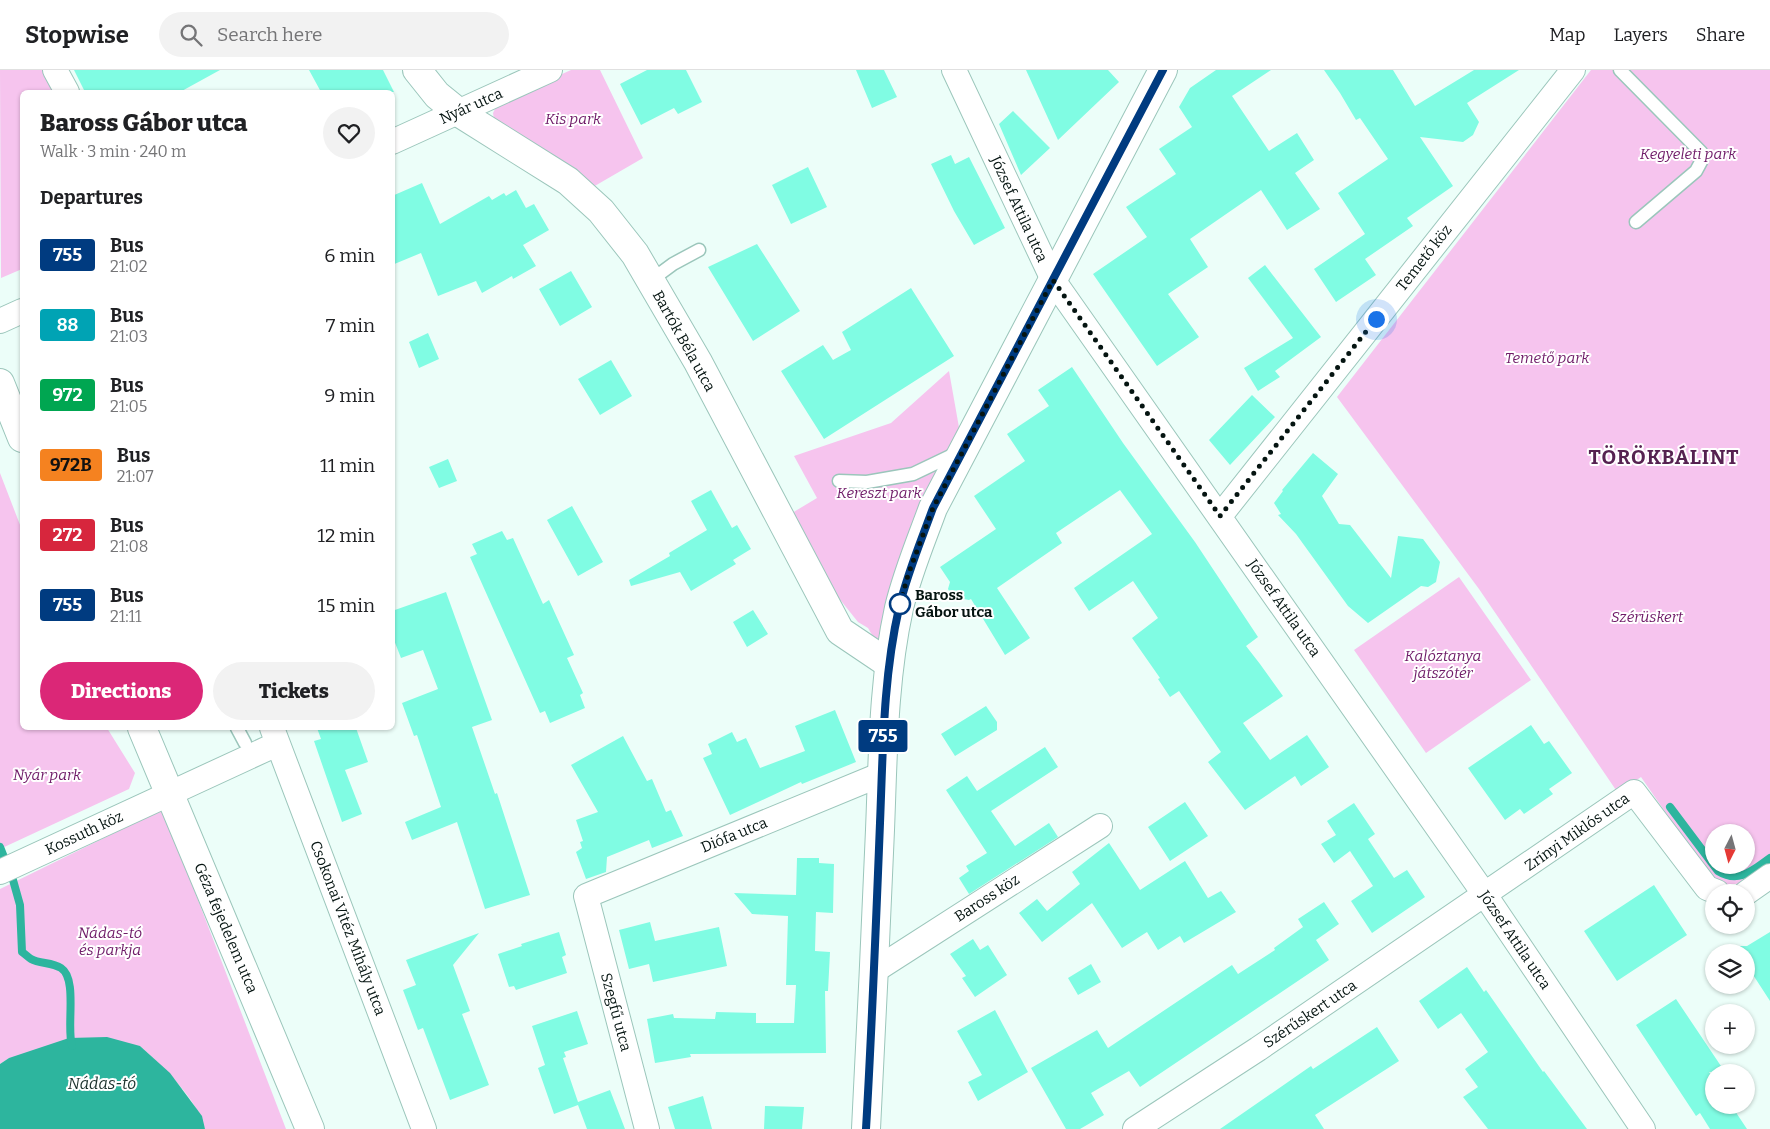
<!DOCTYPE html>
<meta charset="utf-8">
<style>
body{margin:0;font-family:Bitter,serif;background:#f2f2f2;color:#202124;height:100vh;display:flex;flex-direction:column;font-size:19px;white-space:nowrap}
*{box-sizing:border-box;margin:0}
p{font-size:16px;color:#757577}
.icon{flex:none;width:28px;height:28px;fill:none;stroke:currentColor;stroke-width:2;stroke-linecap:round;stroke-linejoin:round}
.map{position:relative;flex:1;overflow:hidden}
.details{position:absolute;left:20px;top:20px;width:375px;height:640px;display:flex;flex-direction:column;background:#fff;border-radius:8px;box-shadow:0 1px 4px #0004}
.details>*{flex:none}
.badge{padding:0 10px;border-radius:4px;font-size:18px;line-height:32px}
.needle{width:32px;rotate:186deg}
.tools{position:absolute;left:1705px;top:754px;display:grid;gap:10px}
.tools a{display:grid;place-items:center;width:50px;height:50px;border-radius:50%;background:#fff;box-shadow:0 1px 4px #0004;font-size:25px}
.you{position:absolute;width:25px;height:25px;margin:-12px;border:4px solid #fff;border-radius:50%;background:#1a73e8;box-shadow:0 0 0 8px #1a73e833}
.map>.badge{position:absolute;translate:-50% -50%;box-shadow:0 0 0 2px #fff}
h2{padding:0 20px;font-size:19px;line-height:45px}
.round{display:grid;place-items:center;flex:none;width:52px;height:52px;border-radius:26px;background:#f2f2f2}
.head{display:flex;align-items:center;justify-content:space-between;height:85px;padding:0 20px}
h1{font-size:24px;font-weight:800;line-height:38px}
.button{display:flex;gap:10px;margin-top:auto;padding:10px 20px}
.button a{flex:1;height:58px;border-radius:30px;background:#db2777;color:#fff;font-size:20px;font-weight:800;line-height:58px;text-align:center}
.button a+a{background:#f2f2f2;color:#202124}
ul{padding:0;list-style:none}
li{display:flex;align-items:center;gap:15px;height:70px;padding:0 20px}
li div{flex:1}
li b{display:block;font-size:19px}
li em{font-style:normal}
li .badge{min-width:55px;font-weight:700;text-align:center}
header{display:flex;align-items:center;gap:30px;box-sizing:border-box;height:70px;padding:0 25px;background:#fff;border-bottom:1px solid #e0e0e0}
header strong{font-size:24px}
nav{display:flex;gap:28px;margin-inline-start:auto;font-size:18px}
.search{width:350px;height:45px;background:#f2f2f2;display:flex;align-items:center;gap:12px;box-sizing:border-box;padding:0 18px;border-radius:28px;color:#757577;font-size:19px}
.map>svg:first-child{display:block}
.green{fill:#f6c4ee;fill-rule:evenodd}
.water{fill:#2db59e}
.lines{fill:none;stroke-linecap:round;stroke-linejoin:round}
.stream{stroke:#2db59e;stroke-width:8}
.building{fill:#80fce3}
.service-casing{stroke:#9bc6bb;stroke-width:15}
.minor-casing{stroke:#9bc6bb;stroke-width:26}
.tertiary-casing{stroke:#9bc6bb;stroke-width:30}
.secondary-casing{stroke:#9bc6bb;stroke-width:30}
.service{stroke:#fff;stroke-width:12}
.minor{stroke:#fff;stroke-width:24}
.tertiary{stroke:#fff;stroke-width:28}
.secondary{stroke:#fff;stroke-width:28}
.line-casing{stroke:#fff;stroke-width:11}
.line{stroke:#003b80;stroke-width:8}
.walk{stroke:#051411;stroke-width:5;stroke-dasharray:0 9}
.stop-dot{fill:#fff;stroke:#003b80;stroke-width:2.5}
.labels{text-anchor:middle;stroke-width:4;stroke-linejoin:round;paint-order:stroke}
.street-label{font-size:15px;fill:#051411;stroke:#fff}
.park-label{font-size:15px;font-style:italic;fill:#6f1b68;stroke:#fff}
.stop-label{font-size:15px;font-weight:bold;fill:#051411;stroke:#fff;text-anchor:start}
.water-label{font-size:16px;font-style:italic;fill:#1c322d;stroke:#fff}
.district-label{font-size:20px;font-weight:bold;letter-spacing:1px;fill:#562251;stroke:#fff}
</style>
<header>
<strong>Stopwise</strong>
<div class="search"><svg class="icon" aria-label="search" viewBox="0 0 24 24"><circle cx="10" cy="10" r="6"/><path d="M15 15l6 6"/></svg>Search here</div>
<nav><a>Map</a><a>Layers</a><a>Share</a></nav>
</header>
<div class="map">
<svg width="1770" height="1059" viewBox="0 0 1770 1059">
<rect width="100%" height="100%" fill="#ecfef9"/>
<path class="green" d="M 0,0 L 44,0 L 57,22 L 22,22 L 22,199 L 1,208 Z
M 571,0 L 600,0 L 643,88 L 593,117 L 494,49 L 493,43 L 498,33 Z
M 1591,0 L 1770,0 L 1770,796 L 1744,813 L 1725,815 L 1709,805 L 1641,707 L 1618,723 L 1479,519 L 1337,327 ZM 1714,762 L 1746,762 L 1746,795 L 1714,795 Z
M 949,301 L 963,380 L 889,594 L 868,558 L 858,552 L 794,472 L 782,449 L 817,428 L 794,386 L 891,353 Z
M 0,403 L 22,460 L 22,658 L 107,658 L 135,703 L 129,719 L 0,779 Z
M 1459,507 L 1531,610 L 1426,683 L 1354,580 Z
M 163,739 L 286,1059 L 205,1059 C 197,1028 163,997 140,976 L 9,988 L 0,994 L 0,819 Z"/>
<path class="water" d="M 107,967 L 140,976 L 170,1003 L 202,1046 L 205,1059 L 0,1059 L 0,994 L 9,988 L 69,968 Z"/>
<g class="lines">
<path class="stream" d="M 1670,737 L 1718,801 C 1739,814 1753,800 1770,788
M 0,777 L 13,810 L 20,835 L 22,882 C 25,884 28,887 31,889 C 40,894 52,892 61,898 C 78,909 66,957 72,976"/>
</g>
<path class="building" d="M 74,0 L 220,0 L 180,22 L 85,22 Z
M 309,0 L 383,0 L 394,22 L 321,22 Z
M 647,0 L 686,0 L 702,32 L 678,44 L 674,38 L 641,55 L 620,14 Z
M 856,0 L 884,0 L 897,27 L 872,38 Z
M 1026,0 L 1108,0 L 1119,12 L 1058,70 Z
M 1216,0 L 1271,0 L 1232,26 L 1269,81 L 1297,63 L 1314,90 L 1295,103 L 1320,139 L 1287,160 L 1261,120 L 1190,169 L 1208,197 L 1168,224 L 1199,267 L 1157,296 L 1093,204 L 1147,167 L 1126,137 L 1176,104 L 1159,79 L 1192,57 L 1179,37 L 1190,18 Z
M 1324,0 L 1393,0 L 1415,36 L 1474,0 L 1519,0 L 1467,33 L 1479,52 L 1473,65 L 1463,72 L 1420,67 L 1453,116 L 1407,148 L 1413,156 L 1365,189 L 1376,205 L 1336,232 L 1314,199 L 1365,164 L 1338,123 L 1388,89 L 1360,48 L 1356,50 L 1340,23 Z
M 1013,41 L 1050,78 L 1021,105 L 999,54 Z
M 951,85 L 955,94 L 969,87 L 1005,158 L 974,175 L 954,141 L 931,94 Z
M 808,97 L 827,137 L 791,154 L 772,115 Z
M 422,113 L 440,154 L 489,126 L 492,130 L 504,123 L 506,126 L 516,120 L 526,138 L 534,134 L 549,160 L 523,175 L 536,196 L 513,209 L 512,206 L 482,223 L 476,211 L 438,226 L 421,183 L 392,195 L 392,126 Z
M 757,174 L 800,241 L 753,271 L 708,197 Z
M 1265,195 L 1321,267 L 1275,301 L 1280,307 L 1258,321 L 1244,298 L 1293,268 L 1248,208 Z
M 571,201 L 592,237 L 560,256 L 539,219 Z
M 911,218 L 954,286 L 824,369 L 781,301 L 823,275 L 833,290 L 851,280 L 842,262 Z
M 428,263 L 439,289 L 419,298 L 409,272 Z
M 611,290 L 632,326 L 600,345 L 578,309 Z
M 1072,297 L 1123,373 L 1195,472 L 1258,567 L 1246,576 L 1260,594 L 1283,626 L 1243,653 L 1270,690 L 1307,665 L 1329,697 L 1301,716 L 1295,706 L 1245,740 L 1208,692 L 1221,682 L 1179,621 L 1170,627 L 1158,609 L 1160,608 L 1132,568 L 1158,548 L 1133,511 L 1089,541 L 1074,518 L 1152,464 L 1120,420 L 1056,463 L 1062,473 L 997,518 L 1030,568 L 1005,585 L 971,529 L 969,530 L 953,527 L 948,519 L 950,512 L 940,497 L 996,459 L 974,426 L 1025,391 L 1007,364 L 1049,336 L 1038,320 Z
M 1252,325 L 1275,347 L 1230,395 L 1209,370 Z
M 1313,383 L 1338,404 L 1322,426 L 1339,454 L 1350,455 L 1391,508 L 1398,466 L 1423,469 L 1440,492 L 1436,512 L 1428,517 L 1421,516 L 1368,553 L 1348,536 L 1296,464 L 1278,445 L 1281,444 L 1274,433 L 1283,421 L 1282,420 Z
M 448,389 L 457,411 L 439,418 L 429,397 Z
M 711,420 L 732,458 L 737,455 L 751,479 L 733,490 L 736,494 L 691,521 L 680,502 L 631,516 L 629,510 L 670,486 L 669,483 L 707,460 L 691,431 Z
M 572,436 L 603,492 L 578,506 L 547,450 Z
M 502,461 L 507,470 L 513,468 L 543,534 L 549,530 L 574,585 L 567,588 L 583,623 L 580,625 L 585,638 L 550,653 L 545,641 L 540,643 L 470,487 L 477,484 L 472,474 Z
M 446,522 L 492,650 L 472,657 L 495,724 L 497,723 L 530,825 L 485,839 L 457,752 L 412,770 L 405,752 L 441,737 L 417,665 L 414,666 L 402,633 L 438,619 L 423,580 L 401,588 L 392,565 L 392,541 Z
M 753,540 L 768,564 L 747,577 L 733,552 Z
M 986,636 L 997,652 L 997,660 L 955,686 L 941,664 Z
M 835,640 L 856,692 L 802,714 L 801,712 L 730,745 L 703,688 L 712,684 L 708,674 L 732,662 L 737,672 L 746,668 L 760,698 L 805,681 L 795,656 Z
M 1531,655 L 1544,674 L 1549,671 L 1572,703 L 1549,719 L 1553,724 L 1524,744 L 1520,739 L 1505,750 L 1468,698 Z
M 317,658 L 356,658 L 368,692 L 345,700 L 362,744 L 342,752 L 314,671 L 321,669 Z
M 623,666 L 647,711 L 652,709 L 666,742 L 671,740 L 683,766 L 652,778 L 649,770 L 607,787 L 606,802 L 586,809 L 576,782 L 582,778 L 580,772 L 583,771 L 576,750 L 598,742 L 571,695 Z
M 1045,677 L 1058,697 L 991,741 L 1015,776 L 1049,753 L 1058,767 L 969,824 L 959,808 L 969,801 L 966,796 L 987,783 L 946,720 L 967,706 L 977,721 Z
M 1185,732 L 1208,766 L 1170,791 L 1148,757 Z
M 1354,733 L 1375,764 L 1368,769 L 1394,808 L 1407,800 L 1425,827 L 1372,863 L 1351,831 L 1373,816 L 1350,781 L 1334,793 L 1321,774 L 1336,765 L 1327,751 Z
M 1109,773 L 1140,820 L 1185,791 L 1208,828 L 1221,821 L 1236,842 L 1184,873 L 1180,866 L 1158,880 L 1147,862 L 1122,878 L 1092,833 L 1042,872 L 1019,843 L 1037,829 L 1047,841 L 1080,814 L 1072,802 Z
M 797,788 L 819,788 L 819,793 L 834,794 L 833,843 L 816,842 L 815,881 L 830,882 L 828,921 L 825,921 L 826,983 L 690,984 L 691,987 L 655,993 L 647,949 L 673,944 L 674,948 L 715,949 L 716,942 L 756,943 L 756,953 L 794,953 L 796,915 L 786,915 L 788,846 L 752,844 L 734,823 L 796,825 Z
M 1654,815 L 1687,865 L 1617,911 L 1584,861 Z
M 1324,832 L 1339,854 L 1316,870 L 1329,890 L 1140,1017 L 1129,1001 L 1091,1023 L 1104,1045 L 1080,1059 L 1066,1059 L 1031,998 L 1097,960 L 1108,978 L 1232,895 L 1238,904 L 1275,880 L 1274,878 L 1303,857 L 1298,849 Z
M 650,852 L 655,871 L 719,857 L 727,896 L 653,912 L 649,894 L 629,899 L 619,860 Z
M 559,862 L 566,885 L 562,887 L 567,903 L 516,920 L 514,916 L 509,917 L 498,884 L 522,876 L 521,874 Z
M 1770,862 L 1770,931 L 1746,894 L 1746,882 L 1739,882 L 1735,876 L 1747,876 Z
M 479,863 L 453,895 L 470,941 L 462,944 L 489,1015 L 450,1030 L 423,958 L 418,960 L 403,920 L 416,915 L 406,890 Z
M 973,869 L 980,880 L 988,875 L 1007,905 L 975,927 L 962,908 L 966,906 L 950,884 Z
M 1091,894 L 1101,912 L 1078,925 L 1068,908 Z
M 1467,897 L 1484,922 L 1486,920 L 1543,1002 L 1544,1001 L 1587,1059 L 1488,1059 L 1463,1027 L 1478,1017 L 1465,999 L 1488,982 L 1461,943 L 1438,959 L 1419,931 Z
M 1676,929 L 1725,1002 L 1709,1002 L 1714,1009 L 1714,1035 L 1731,1035 L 1747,1059 L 1710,1059 L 1700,1043 L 1696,1046 L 1636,955 Z
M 995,940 L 1028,1002 L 978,1031 L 968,1012 L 982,1005 L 957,961 Z
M 577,941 L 588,974 L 564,982 L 566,987 L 563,988 L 578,1032 L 610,1020 L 625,1059 L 587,1059 L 578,1035 L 554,1044 L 538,998 L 545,995 L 532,956 Z
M 1377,957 L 1399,991 L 1315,1045 L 1324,1059 L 1220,1059 L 1311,996 L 1313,999 Z
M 703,1026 L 712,1059 L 675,1059 L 668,1037 Z
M 765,1036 L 804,1037 L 802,1059 L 764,1059 Z"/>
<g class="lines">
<g class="service-casing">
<path id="service" d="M 1620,0 L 1701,82 L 1703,88 L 1696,101 L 1636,152
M 650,211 L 673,194 L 699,180
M 839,411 L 867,412 L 913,404 L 959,382
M 237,658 L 245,673"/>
</g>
<g class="minor-casing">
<path id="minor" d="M 55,0 L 67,22
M 954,0 L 1053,210 L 1485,825 L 1643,1059
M 392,72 L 550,0
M 0,251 L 22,241
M 1220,446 L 1573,0
M 272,658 L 424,1059
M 0,802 L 277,674
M 1746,823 L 1770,806
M 874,901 L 1100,756
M 647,1059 L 586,826 L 882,704
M 1135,1059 L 1258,979 L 1634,722 L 1707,818 L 1717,822"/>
</g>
<g class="tertiary-casing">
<path id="tertiary" d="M 417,0 L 437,25 L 458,42 L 568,111 L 601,141 L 635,184 L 698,292 L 840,561 L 889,594"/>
</g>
<g class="secondary-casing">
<path id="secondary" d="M 0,313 L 22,368
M 142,658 L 310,1059
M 866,1059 C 871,959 876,860 880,760 C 883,686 883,611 899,538 C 907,504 921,471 933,438 L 1163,0"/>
</g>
<use href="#service" class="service"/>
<use href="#minor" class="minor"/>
<use href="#tertiary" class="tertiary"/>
<use href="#secondary" class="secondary"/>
</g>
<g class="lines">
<g class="line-casing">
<path id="line" d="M 866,1059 C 872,957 876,855 880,753 C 883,681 883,608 899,538 C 907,504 921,471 933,438 L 1163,0"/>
</g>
<use href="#line" class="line"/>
<path class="walk" d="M 900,534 L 899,538 L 908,505 L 933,438 L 1053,210 L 1220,446 L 1376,249"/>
</g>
<circle class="stop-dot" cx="900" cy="534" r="10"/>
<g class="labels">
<g class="street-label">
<text transform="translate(471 36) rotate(-24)" y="5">Nyár utca</text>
<text transform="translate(1019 139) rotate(65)" y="5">József Attila utca</text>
<text transform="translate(1424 188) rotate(-52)" y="5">Temető köz</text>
<text transform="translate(684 271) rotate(61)" y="5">Bartók Béla utca</text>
<text transform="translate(1284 538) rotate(55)" y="5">József Attila utca</text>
<text transform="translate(1577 762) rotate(-35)" y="5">Zrínyi Miklós utca</text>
<text transform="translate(84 763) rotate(-25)" y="5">Kossuth köz</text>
<text transform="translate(734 765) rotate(-22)" y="5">Diófa utca</text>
<text transform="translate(987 828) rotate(-33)" y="5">Baross köz</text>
<text transform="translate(226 858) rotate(67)" y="5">Géza fejedelem utca</text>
<text transform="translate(348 858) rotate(69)" y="5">Csokonai Vitéz Mihály utca</text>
<text transform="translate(1515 870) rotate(56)" y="5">József Attila utca</text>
<text transform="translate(616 942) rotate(75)" y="5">Szegfű utca</text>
<text transform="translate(1310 944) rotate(-34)" y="5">Szérűskert utca</text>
</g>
<g class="park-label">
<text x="573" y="54">Kis park</text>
<text x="1688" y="89">Kegyeleti park</text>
<text x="1547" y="293">Temető park</text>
<text x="879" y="428">Kereszt park</text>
<text x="1647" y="552">Szérüskert</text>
<text x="1443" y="591">Kalóztanya<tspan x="1443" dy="17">játszótér</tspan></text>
<text x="47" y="710">Nyár park</text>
<text x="110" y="868">Nádas-tó<tspan x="110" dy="17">és parkja</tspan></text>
</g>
<g class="stop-label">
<text x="915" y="530">Baross<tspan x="915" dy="17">Gábor utca</tspan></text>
</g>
<g class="water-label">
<text x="102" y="1019">Nádas-tó</text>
</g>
<g class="district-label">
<text x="1664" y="394">TÖRÖKBÁLINT</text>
</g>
</g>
</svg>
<div class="tools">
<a><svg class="needle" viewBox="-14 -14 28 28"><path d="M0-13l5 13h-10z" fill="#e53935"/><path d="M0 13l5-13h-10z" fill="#757577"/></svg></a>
<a><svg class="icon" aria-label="locate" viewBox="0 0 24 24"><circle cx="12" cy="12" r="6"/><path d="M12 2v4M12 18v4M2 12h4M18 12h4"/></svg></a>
<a><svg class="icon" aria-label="layers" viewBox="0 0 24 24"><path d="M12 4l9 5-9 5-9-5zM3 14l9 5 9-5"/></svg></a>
<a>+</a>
<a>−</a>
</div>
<div class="you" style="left:1376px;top:249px"></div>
<b class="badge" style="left:883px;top:666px;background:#003b80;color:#fff">755</b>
<section class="details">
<div class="head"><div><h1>Baross Gábor utca</h1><p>Walk · 3 min · 240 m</p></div><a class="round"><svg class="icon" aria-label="heart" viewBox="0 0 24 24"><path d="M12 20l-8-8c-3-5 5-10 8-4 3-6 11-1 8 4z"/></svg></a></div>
<h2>Departures</h2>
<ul>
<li><span class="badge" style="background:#003b80;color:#fff">755</span><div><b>Bus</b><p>21:02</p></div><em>6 min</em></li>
<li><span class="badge" style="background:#00a3b4;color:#fff">88</span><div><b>Bus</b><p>21:03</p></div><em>7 min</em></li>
<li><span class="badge" style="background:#00a651;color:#fff">972</span><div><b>Bus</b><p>21:05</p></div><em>9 min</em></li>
<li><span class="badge" style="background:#f58220;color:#111">972B</span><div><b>Bus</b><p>21:07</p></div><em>11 min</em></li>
<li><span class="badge" style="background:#d7263d;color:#fff">272</span><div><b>Bus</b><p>21:08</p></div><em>12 min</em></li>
<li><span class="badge" style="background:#003b80;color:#fff">755</span><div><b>Bus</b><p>21:11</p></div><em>15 min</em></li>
</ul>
<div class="button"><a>Directions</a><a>Tickets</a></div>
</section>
</div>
